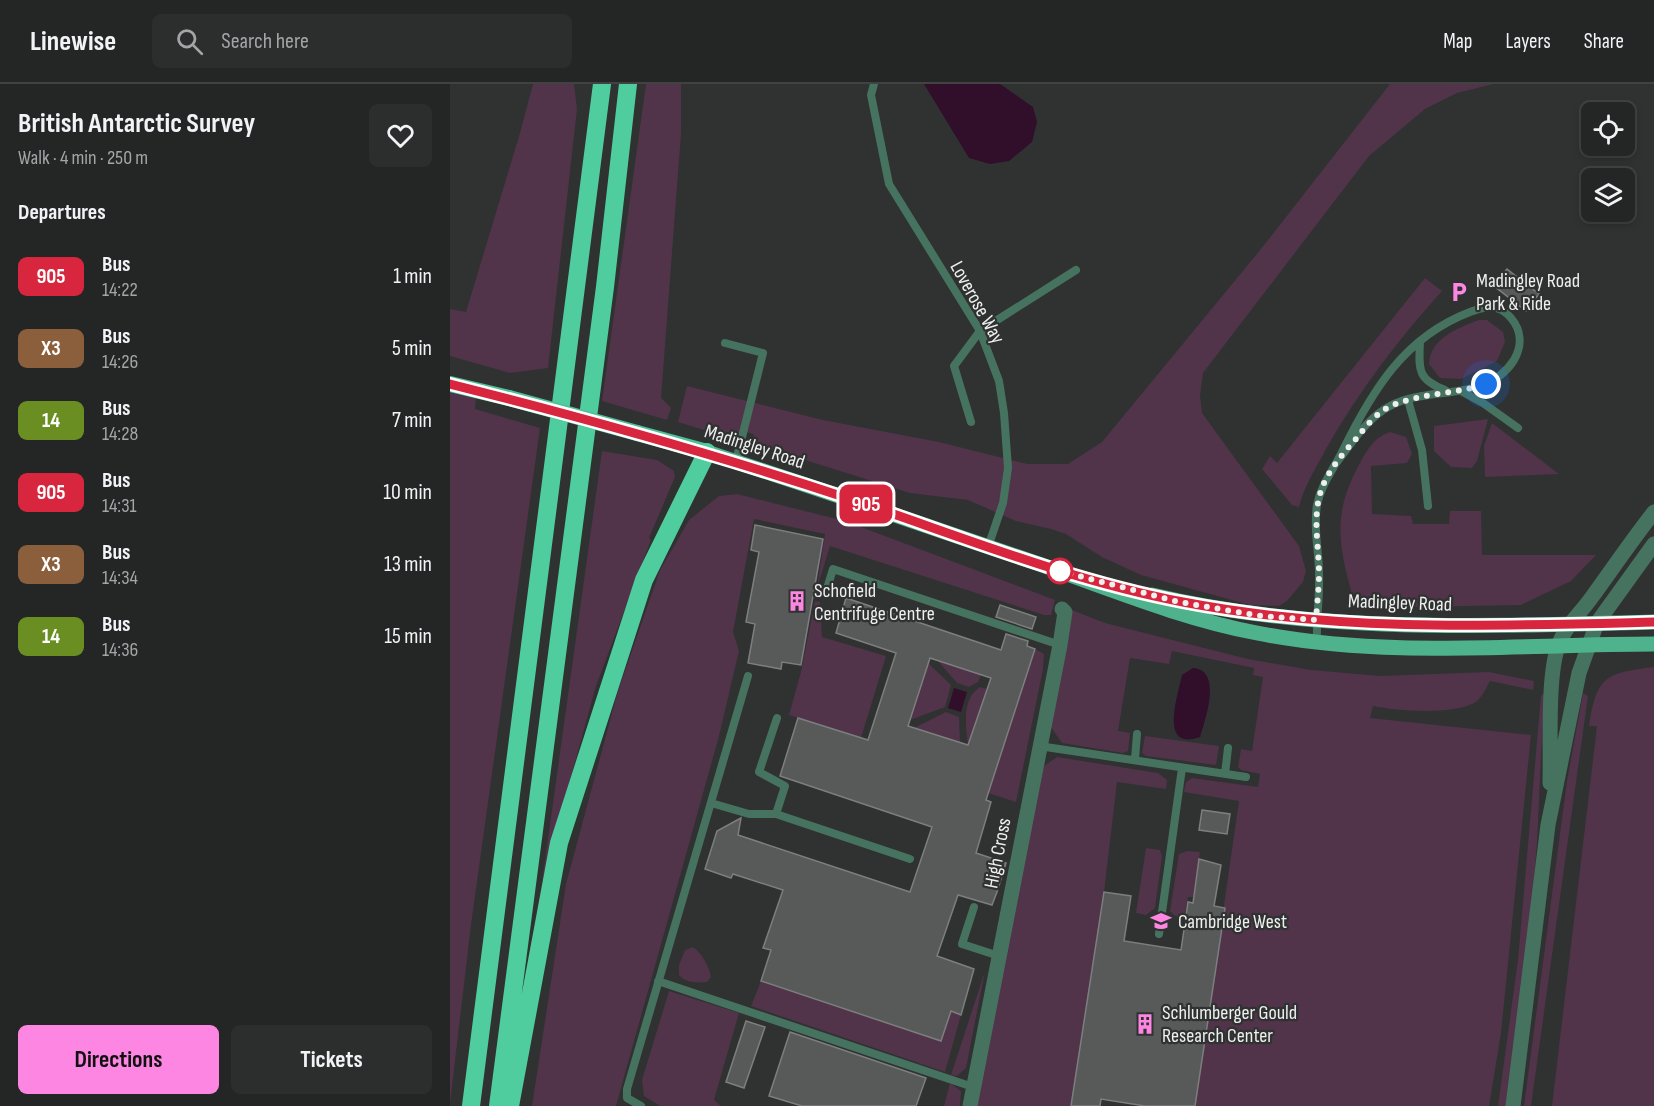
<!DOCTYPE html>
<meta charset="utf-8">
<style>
body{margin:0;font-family:"Sofia Sans Condensed",sans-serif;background:#2b2e2d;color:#f1f3f6;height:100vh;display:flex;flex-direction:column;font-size:22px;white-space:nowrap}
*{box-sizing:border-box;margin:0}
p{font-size:20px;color:#a3a5a7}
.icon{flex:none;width:33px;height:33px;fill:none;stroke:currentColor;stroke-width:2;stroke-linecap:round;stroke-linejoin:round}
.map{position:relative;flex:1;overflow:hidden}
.panel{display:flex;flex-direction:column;background:#232625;width:450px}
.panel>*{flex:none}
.badge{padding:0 12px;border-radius:9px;font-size:21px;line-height:39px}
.tools{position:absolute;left:1131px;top:18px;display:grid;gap:12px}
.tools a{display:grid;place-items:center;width:54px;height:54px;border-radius:9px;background:#232625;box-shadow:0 3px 9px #0003,0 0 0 2px #404342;font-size:30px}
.you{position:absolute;width:30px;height:30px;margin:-15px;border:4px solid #fff;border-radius:50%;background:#1a73e8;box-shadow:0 0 0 9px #1a73e833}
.map>.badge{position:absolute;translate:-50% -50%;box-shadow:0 0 0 3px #fff}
h2{padding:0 18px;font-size:22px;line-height:54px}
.round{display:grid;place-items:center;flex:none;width:63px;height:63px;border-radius:9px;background:#2b2e2d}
.summary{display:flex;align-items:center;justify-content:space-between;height:102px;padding:0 18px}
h1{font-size:28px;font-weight:700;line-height:45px}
.action{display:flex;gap:12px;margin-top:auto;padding:12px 18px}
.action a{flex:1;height:69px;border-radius:9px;background:#fd86e2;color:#111;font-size:24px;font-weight:700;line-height:69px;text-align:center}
.action a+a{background:#2b2e2d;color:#f1f3f6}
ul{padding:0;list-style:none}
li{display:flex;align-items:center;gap:18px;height:72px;padding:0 18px}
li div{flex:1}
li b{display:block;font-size:22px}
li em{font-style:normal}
li .badge{min-width:66px;font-weight:700;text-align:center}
header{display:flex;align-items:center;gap:36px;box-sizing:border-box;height:84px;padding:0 30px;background:#232625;border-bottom:2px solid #404342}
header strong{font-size:28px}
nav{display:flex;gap:33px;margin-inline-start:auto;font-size:21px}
.search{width:420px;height:54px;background:#2b2e2d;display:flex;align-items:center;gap:15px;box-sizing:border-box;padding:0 21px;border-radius:9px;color:#a3a5a7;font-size:22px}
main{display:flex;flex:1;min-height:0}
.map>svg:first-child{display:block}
.green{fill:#51334a}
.water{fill:#310e2a}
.building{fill:#575a58;stroke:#7c7f7e;stroke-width:1.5;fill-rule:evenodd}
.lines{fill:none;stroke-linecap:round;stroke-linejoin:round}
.service{stroke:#467360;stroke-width:8}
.minor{stroke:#467360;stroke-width:15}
.primary{stroke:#4eb38d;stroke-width:15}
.trunk{stroke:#4ec096;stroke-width:16}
.motorway{stroke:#4fcd9f;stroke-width:18}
.trunk-bridge{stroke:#4ec096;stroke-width:16}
.line-casing{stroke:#fff;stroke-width:14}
.line{stroke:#d7263d;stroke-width:9}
.walk{stroke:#eef0ef;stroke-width:6;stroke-dasharray:0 10.8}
.stop-dot{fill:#fff;stroke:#d7263d;stroke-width:3}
.labels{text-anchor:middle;stroke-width:4.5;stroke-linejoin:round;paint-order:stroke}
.poi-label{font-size:20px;fill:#eef0ef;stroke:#2f3231;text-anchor:start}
.street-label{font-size:20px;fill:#eef0ef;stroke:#2f3231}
</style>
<header>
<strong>Linewise</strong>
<div class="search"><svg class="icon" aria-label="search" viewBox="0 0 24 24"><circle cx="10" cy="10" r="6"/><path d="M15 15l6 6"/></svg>Search here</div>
<nav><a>Map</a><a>Layers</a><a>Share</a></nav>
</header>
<main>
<section class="panel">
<div class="summary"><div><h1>British Antarctic Survey</h1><p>Walk · 4 min · 250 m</p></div><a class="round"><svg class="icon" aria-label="heart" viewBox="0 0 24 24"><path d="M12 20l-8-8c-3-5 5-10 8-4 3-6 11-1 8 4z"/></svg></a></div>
<h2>Departures</h2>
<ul>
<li><span class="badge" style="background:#d7263d;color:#fff">905</span><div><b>Bus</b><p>14:22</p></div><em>1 min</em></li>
<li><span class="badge" style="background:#8b5e3c;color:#fff">X3</span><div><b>Bus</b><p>14:26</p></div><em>5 min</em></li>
<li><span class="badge" style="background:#6b8e23;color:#fff">14</span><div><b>Bus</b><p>14:28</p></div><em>7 min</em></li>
<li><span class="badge" style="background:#d7263d;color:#fff">905</span><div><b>Bus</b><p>14:31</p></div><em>10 min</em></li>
<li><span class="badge" style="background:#8b5e3c;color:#fff">X3</span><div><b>Bus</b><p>14:34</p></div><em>13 min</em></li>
<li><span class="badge" style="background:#6b8e23;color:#fff">14</span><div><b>Bus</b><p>14:36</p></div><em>15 min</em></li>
</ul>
<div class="action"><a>Directions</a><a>Tickets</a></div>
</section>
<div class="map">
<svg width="1204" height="1022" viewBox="0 0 1204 1022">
<rect width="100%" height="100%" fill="#2f3231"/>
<path class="green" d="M 83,0 L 124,0 L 127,25 L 98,284 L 60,289 L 0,272 L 0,225 L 16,228 L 70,49 Z
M 196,0 L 231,0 L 231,50 L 211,314 L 221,324 L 217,336 L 152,317 Z
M 940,0 L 1043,0 L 1007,9 L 975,25 L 919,72 L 753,289 L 750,311 L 752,329 L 849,462 L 856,487 L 853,498 L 837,517 L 829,522 L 800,521 L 691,491 L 652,473 L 616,450 L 601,445 L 566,437 L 518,416 L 460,409 L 307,361 L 303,350 L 293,347 L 287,353 L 277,353 L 228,338 L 237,302 L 373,336 L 489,358 L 577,380 L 618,380 L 652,358 L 811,165 Z
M 975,194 L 992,207 C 948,256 908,308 876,365 C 866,384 854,402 849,423 L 842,421 L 812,385 L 820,372 L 827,379 Z
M 1029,236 L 1037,236 L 1053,248 L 1055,258 L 1047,277 L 1011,295 L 990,294 L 979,280 C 980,254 1008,244 1029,236 Z
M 0,309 L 26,314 L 25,325 L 90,344 L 21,841 L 0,1019 Z
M 1038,335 L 1027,377 L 1022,384 L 1001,383 L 984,367 L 984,342 Z
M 1042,339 L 1109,390 L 1035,393 L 1034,362 Z
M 940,348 L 956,353 L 962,370 L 957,379 L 921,382 L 922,430 L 961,432 L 963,440 L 999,440 L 1000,427 L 1031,427 L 1032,471 L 1146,471 L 1121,497 L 1071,521 L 912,524 L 905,521 C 890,467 880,433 909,381 C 916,367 924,353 940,348 Z
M 152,367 L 207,376 L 224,387 L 225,393 L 199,454 L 201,456 L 146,602 L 92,798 Z
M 287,410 L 395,437 L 605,516 L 601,531 L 594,531 L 380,462 L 367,504 L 375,450 L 304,435 L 283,548 L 289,567 L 269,652 L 166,1022 L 82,1022 L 116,800 L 168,607 L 210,486 L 227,457 L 239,436 L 269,412 Z
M 365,517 L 370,518 L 372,553 L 436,572 L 411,654 L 339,631 L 351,588 Z
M 622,526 L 655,539 L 798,575 L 861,586 L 930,592 L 1039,588 L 1084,597 L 1083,606 L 1040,597 C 1036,604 1031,616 1024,619 C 1002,631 947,627 923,622 L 920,634 L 1081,651 L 1051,949 L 1039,1022 L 745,1022 L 789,717 L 734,708 L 736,698 L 742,694 L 808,703 L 810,690 L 791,686 L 788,683 L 791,665 L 802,667 L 813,593 L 803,591 L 804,584 L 722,567 L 719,580 L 680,574 L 668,647 L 680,649 L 678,667 L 673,669 L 612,659 L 600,642 Z
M 585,565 L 594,570 L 593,585 L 566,718 L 538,709 Z
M 487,576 L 531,591 L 528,598 L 519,603 L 507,599 Z
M 478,579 L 501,601 L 495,623 L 460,636 Z
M 1204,583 L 1204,1022 L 1102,1022 L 1147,642 L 1139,642 C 1147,592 1155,589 1204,583 Z
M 530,603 L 537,605 L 518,662 C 516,642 511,615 530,603 Z
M 1133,609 L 1138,612 L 1081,1022 L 1074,1022 L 1117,697 Z
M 1094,610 L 1087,759 L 1075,910 L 1058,1022 L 1048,1022 L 1068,876 L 1091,611 Z
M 496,628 L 509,633 L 510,659 L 464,644 Z
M 695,652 L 769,662 L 766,681 L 696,672 L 692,669 Z
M 607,673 L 708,689 L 717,696 L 716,705 L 667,698 L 654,808 L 621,1022 L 524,1022 L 594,682 Z
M 696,764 L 710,766 L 712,772 L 705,824 L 696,831 L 686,829 Z
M 737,767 L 750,768 L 743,813 L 738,813 L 734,834 L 725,832 L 720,827 L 729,770 Z
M 243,863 C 252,869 259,882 261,893 L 257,898 C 247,899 236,899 229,891 L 229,881 L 235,866 Z
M 535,887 L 516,984 L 507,992 L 501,991 Z
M 311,897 L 490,957 L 501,927 L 511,931 L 495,988 L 301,922 Z
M 219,907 L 289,929 L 264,1016 L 271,1022 L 210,1022 L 194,1012 L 192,996 Z
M 500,999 L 511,1007 L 510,1022 L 494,1022 Z"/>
<path class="water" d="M 474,0 L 550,0 L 583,23 L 587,38 L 582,58 L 559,77 L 540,80 L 519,74 Z
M 743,584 C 773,586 755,636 750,653 C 708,668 728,611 732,591 Z
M 504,604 L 517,608 L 511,628 L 498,624 Z"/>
<path class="building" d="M 1057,185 L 1089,210 L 1076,227 L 1044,202 Z
M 305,441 L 373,455 L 351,581 L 332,578 L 331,585 L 298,579 L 305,540 L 296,538 L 309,468 L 301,466 Z
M 396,514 L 551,566 L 556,550 L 578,557 L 577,562 L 585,565 L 536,716 L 541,718 L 526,769 L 556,779 L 547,808 L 542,821 L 508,811 L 487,872 L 524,885 L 511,931 L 501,927 L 491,957 L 311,897 L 321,866 L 313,864 L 333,806 L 283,790 L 281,794 L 255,785 L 267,747 L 291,734 L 288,751 L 460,808 L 482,743 L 330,692 L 348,634 L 418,656 L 446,569 L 386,549 ZM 480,574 L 541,594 L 518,661 L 458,642 Z
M 550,521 L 586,533 L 582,545 L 546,533 Z
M 752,726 L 780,730 L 777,750 L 749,746 Z
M 749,775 L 771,781 L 764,822 L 775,824 L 745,1022 L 695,1022 L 651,1015 L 650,1022 L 621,1022 L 654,808 L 681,812 L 674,857 L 731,866 L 738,818 L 743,819 Z
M 296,937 L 315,943 L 294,1004 L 276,998 Z
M 340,948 L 476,994 L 466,1022 L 352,1022 L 319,1012 Z"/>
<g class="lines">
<path class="service" d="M 424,0 L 421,11 L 439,100 L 530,247 L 549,297 L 554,329 L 558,384 L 553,419 L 538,463
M 970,257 C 969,284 966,295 995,306
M 275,259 L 313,269 L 286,377
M 1011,307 L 1033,319 L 1068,344
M 958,316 L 972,366 L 978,422
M 521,338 L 504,282 L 530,247 L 626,186
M 376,508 L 383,485 L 610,561
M 867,558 C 866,535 870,512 869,489 C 869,467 863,444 867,421 C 871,401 883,386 892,368 C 922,307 954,253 1020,228 C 1035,222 1050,220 1061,234 C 1072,247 1072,262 1064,276 C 1037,319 979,301 940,322 C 917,334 902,359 887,378
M 589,662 L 796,693
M 685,675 L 687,650
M 775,690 L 778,664
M 261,719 L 299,730 L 326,730 L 460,775
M 326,730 L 335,702 L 309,688 L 327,634
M 524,823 L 512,860 L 549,872
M 709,850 L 732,684
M 208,897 L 523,1003
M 191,1022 L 177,1014 L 177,1005 L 298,592"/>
<path class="minor" d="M 1100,699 C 1101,662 1097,595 1108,562 C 1115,542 1130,530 1142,513 C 1163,484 1182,456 1204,428
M 520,1022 L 610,561 L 615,528 L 612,525
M 1063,1022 L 1098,741 L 1129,589 L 1147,539 L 1204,460"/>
<path class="primary" d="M 257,368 C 369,405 480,443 592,481 C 663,506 733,535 807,549 C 937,575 1072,560 1204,560
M 702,511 C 865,550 1038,542 1204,538"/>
<path class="trunk" d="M 0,300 L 59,314
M 187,349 L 257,368"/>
<path class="motorway" d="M 21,1022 L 152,0
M 48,1022 L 155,203 L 178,0
M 60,1022 L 109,759 L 194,496 L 257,368"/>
<path class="trunk-bridge" d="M 59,314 L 187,349"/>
</g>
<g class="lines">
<g class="line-casing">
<path id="line" d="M 0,300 C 135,334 268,371 400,415 C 510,452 618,496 733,518 C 888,548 1047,542 1204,538"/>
</g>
<use href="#line" class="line"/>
<path class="walk" d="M 610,487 L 729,518 L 811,532 L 866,536 C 867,520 869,505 869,490 C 869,458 860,425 876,395 C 884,380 895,367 906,355 C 916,342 928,327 943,321 C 973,309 1005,310 1036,300"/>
</g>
<defs>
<g id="parking-bare" transform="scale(1.62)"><path d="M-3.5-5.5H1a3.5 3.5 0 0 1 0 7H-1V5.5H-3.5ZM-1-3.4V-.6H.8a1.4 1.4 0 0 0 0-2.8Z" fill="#fd86e2" stroke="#2f3231" stroke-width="2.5" paint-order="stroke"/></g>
<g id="building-bare" transform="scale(1.62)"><path d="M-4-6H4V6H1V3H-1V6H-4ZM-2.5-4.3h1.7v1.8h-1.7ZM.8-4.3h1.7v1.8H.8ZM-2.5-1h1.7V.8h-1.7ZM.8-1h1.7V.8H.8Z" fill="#fd86e2" stroke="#2f3231" stroke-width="2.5" paint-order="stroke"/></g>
<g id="university-bare" transform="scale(1.62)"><path d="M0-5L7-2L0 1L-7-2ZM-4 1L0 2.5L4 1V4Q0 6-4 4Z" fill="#fd86e2" stroke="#2f3231" stroke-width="2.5" paint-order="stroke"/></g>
</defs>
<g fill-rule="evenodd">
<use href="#parking-bare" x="1009" y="208"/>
<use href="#building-bare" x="347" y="517"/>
<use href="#university-bare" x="711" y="837"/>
<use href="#building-bare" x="695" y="940"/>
</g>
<circle class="stop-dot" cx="610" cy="487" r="12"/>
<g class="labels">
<g class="poi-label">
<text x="1026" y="203">Madingley Road<tspan x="1026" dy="23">Park &amp; Ride</tspan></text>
<text x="364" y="513">Schofield<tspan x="364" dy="23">Centrifuge Centre</tspan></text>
<text x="728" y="844">Cambridge West</text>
<text x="712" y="935">Schlumberger Gould<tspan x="712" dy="23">Research Center</tspan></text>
</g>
<g class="street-label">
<text transform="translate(528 218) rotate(61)" y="7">Loverose Way</text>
<text transform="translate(305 362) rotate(18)" y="7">Madingley Road</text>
<text transform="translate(950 518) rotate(2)" y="7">Madingley Road</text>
<text transform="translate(547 769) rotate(-79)" y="7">High Cross</text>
</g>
</g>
</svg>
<div class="tools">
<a><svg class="icon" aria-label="locate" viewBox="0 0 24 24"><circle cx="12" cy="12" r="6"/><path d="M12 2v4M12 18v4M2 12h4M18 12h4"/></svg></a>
<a><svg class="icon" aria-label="layers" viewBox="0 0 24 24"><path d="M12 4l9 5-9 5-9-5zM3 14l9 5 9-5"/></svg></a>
</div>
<div class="you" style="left:1036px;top:300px"></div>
<b class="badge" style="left:416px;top:420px;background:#d7263d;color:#fff">905</b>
</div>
</main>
